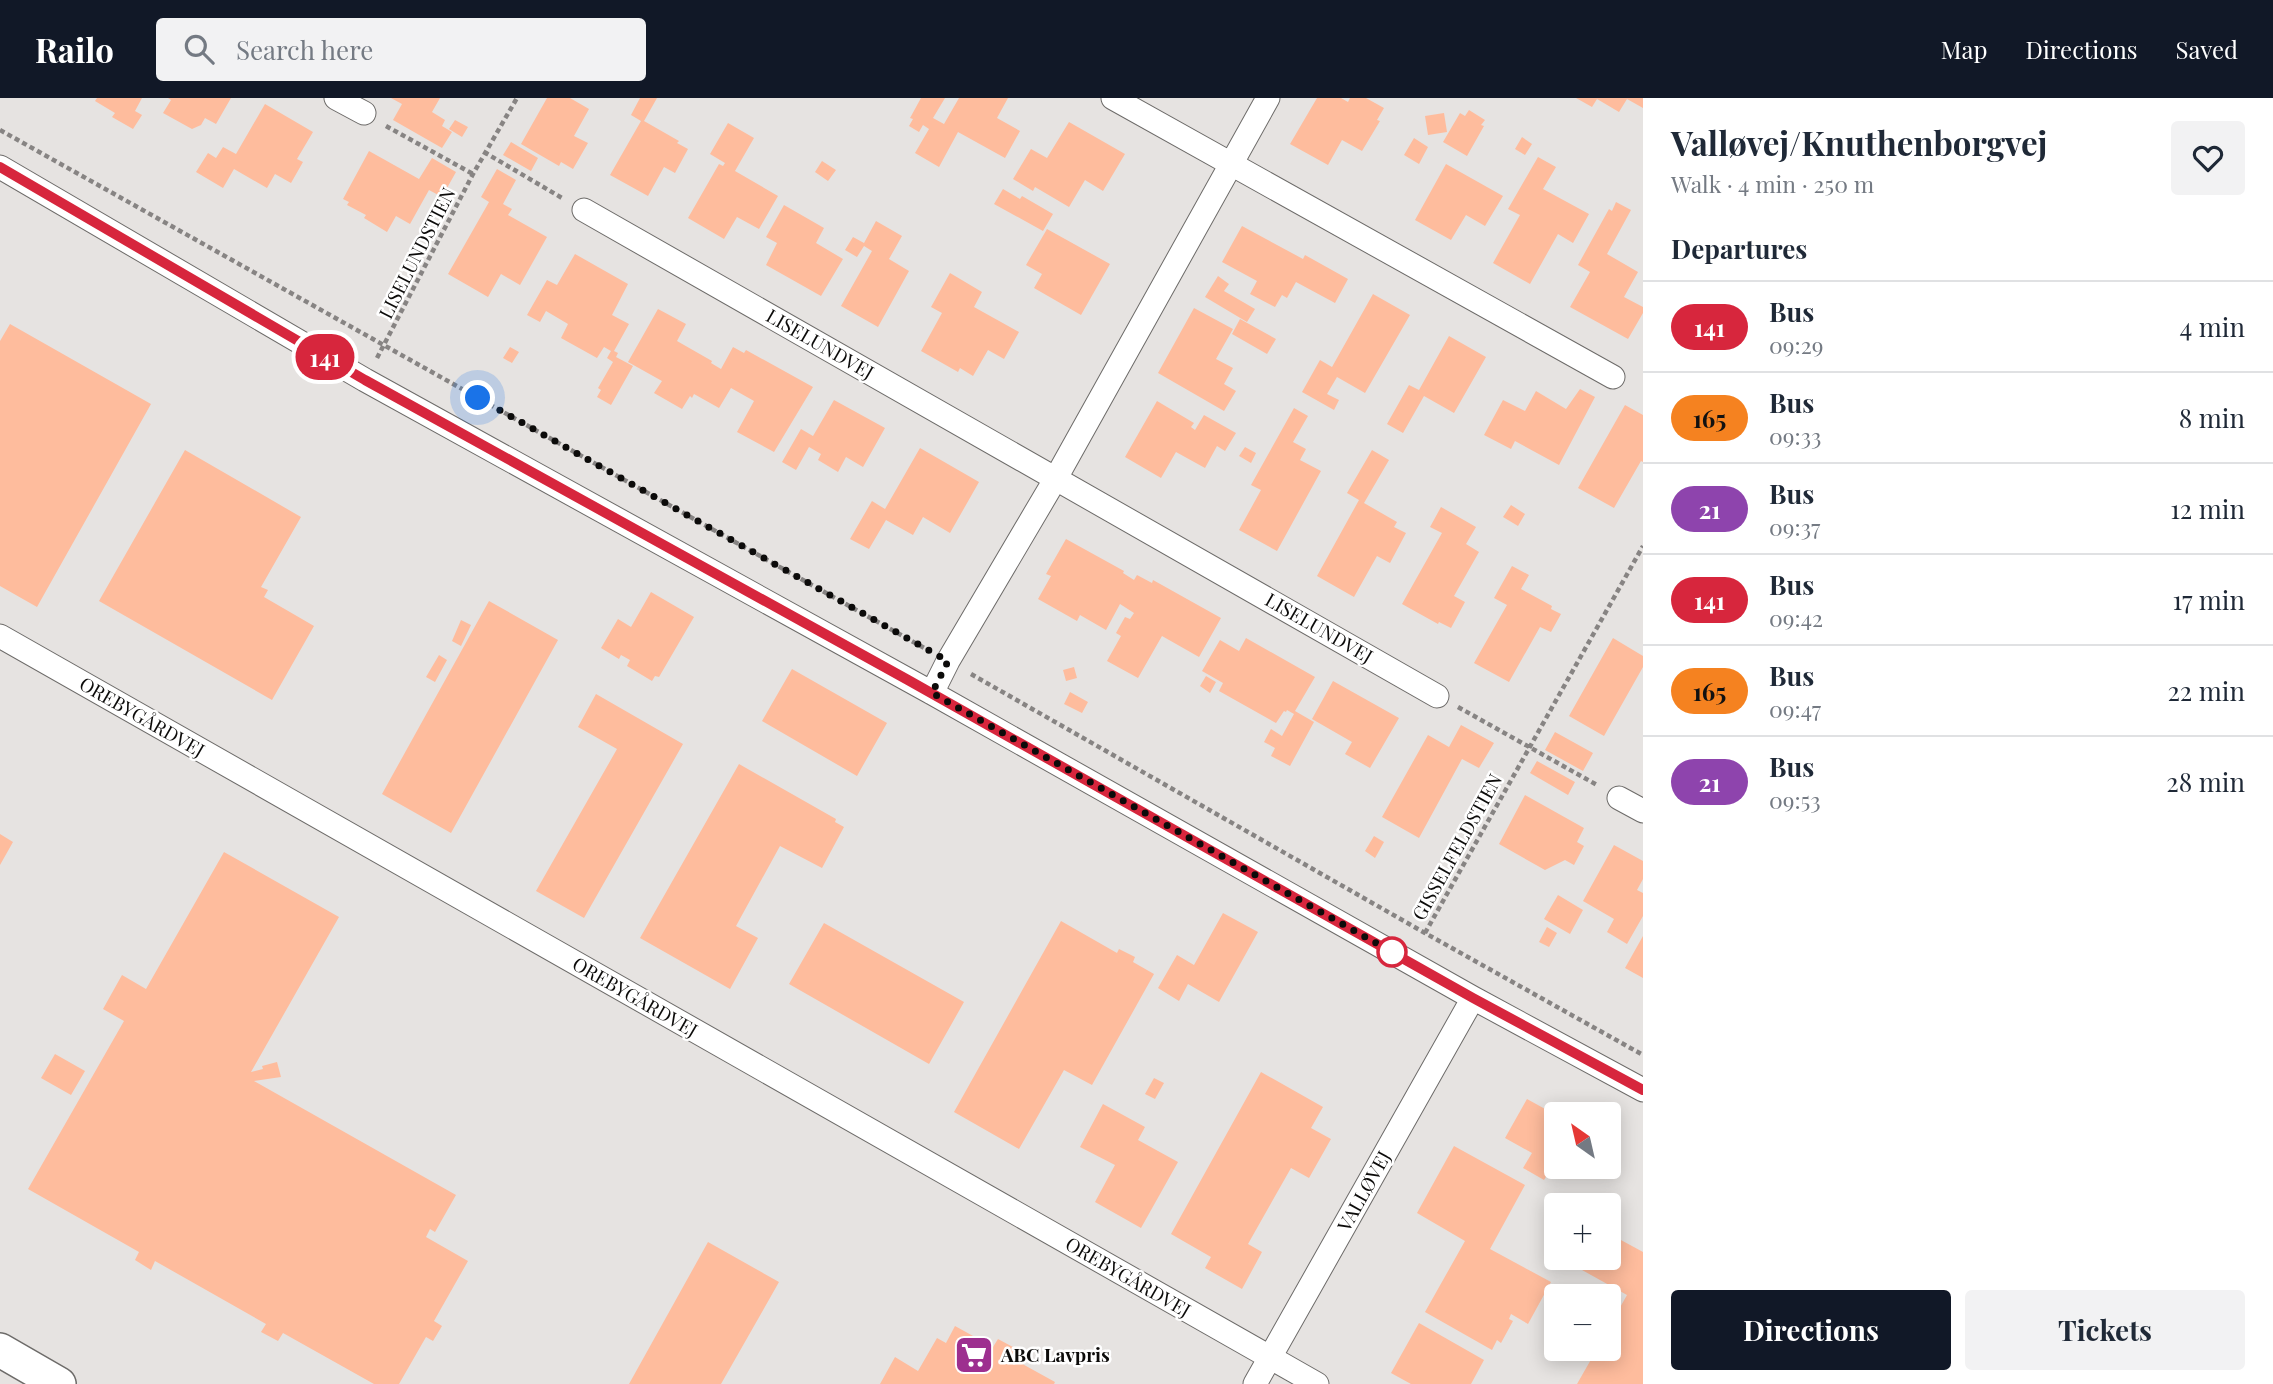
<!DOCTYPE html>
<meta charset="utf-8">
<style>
body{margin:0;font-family:"Playfair Display",serif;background:#f2f2f3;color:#1f2937;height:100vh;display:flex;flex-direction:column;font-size:26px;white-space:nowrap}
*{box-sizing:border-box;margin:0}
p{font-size:23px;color:#747a83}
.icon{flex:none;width:38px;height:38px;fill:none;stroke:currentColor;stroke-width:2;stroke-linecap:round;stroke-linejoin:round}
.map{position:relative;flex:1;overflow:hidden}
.side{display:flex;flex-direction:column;background:#fff;width:630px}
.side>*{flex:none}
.badge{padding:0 14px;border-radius:23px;font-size:24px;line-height:46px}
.needle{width:46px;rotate:326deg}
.controls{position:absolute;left:1544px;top:1004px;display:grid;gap:14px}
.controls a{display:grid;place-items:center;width:77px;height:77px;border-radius:7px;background:#fff;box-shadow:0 4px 18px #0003;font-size:35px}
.you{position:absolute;width:35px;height:35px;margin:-18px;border:5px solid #fff;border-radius:50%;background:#1a73e8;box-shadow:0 0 0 10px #1a73e833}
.map>.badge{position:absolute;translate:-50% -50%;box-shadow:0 0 0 4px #fff}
h2{padding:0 28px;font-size:26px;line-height:63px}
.round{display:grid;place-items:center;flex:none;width:74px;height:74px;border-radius:7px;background:#f2f2f3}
.summary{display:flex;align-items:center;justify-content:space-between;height:119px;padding:0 28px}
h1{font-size:33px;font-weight:700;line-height:52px}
.button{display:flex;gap:14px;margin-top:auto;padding:14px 28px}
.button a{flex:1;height:80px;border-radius:7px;background:#111827;color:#fff;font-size:28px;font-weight:700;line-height:80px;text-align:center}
.button a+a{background:#f2f2f3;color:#1f2937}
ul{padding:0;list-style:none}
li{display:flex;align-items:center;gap:21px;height:91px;padding:0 28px;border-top:2px solid #e0e1e3}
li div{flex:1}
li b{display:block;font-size:26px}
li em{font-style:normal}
li .badge{min-width:77px;font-weight:700;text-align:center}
header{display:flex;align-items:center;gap:42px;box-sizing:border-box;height:98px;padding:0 35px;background:#111827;color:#fff}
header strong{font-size:33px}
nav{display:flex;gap:38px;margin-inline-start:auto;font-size:24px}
.search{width:490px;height:63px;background:#f2f2f3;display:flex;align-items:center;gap:18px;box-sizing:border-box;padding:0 24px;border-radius:7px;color:#747a83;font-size:26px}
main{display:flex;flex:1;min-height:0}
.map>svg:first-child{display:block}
.building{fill:#febc9d}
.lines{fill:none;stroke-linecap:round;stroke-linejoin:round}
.minor-casing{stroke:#6d6b69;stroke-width:25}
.secondary-casing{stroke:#6d6b69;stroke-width:36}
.path{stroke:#878483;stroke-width:4.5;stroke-dasharray:5 3.5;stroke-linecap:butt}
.minor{stroke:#fff;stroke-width:23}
.secondary{stroke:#fff;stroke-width:33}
.line-casing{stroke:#fff;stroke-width:16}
.line{stroke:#d7263d;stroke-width:10}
.walk{stroke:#0c0b0a;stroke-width:7;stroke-dasharray:0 12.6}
.stop-dot{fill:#fff;stroke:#d7263d;stroke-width:3.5}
.labels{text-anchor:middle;stroke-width:5;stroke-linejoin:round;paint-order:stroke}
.street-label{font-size:19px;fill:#0c0b0a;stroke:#fff}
.poi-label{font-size:19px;font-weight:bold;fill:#0c0b0a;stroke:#fff;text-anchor:start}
</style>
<header>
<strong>Railo</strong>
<div class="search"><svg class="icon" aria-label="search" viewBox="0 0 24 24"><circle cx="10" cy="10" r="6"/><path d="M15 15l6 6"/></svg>Search here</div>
<nav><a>Map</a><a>Directions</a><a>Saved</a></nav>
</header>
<main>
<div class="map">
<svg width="1643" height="1286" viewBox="0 0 1643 1286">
<rect width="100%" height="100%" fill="#e6e3e1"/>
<path class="building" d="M 97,0 L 142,0 L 135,13 L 142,17 L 133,31 L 112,19 L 115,15 L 95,3 Z
M 168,0 L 231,0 L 216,26 L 205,20 L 201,27 L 192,31 L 163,15 L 171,2 Z
M 391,0 L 440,0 L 432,14 L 445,22 L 442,28 L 452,34 L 442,50 L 393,22 L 402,6 Z
M 547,0 L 570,0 L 589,11 L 574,38 L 588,45 L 573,71 L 561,64 L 559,68 L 521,46 Z
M 640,0 L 657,0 L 644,23 L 679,43 L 677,45 L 688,51 L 675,75 L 664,69 L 648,98 L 610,77 L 641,23 L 631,17 Z
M 921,0 L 945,0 L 933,20 L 944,26 L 959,0 L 1008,0 L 997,20 L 1020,33 L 1005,60 L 958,34 L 939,69 L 915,55 L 929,31 L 923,27 L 919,34 L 909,28 L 913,21 L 910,20 Z
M 1317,0 L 1341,0 L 1348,4 L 1350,0 L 1366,0 L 1384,10 L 1377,22 L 1380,23 L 1362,53 L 1342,42 L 1328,67 L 1290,46 Z
M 1576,0 L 1643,0 L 1643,10 L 1627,1 L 1619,14 L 1597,1 L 1592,9 Z
M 265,6 L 313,34 L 297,61 L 303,64 L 291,85 L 275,76 L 267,90 L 234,71 L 223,90 L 196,74 L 208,55 L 216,60 L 223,49 L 236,56 Z
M 1469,12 L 1485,22 L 1481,27 L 1484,28 L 1467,58 L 1443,44 L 1460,15 L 1465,18 Z
M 1444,15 L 1447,34 L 1428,37 L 1425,18 Z
M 455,22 L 468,29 L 462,39 L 449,31 Z
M 1069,24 L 1125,56 L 1103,93 L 1085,82 L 1069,109 L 1035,89 L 1033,93 L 1013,81 L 1031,51 L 1047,60 Z
M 728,25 L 754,40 L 735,73 L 778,98 L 759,131 L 737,119 L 724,141 L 688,120 L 719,66 L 723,68 L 725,65 L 710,56 Z
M 1522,39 L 1532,46 L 1525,57 L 1515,51 Z
M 1414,40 L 1428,49 L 1419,66 L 1404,57 Z
M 511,44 L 538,60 L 531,73 L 503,57 Z
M 369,53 L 419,81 L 432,60 L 456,74 L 442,99 L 429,92 L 410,126 L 396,118 L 387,134 L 364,120 L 366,117 L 347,107 L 349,104 L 343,101 Z
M 1538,59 L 1556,69 L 1543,91 L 1589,116 L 1573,145 L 1558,136 L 1530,186 L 1493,165 L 1520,117 L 1508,111 Z
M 822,63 L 836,72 L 828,83 L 815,74 Z
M 1446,66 L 1503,98 L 1485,128 L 1466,117 L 1451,142 L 1415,122 Z
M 497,71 L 516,82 L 503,106 L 512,111 L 508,117 L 547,139 L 520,187 L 501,176 L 488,199 L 448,176 L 489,104 L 481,99 Z
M 1003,91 L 1020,101 L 1022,98 L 1053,116 L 1043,133 L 994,106 Z
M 1616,104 L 1631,112 L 1607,156 L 1638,174 L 1624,199 L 1643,209 L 1643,215 L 1628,241 L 1570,209 L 1590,174 L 1578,167 L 1609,111 L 1612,113 Z
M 784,107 L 824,130 L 816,145 L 843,161 L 821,198 L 766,167 L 777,145 L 766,139 Z
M 876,123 L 902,138 L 889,161 L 909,173 L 878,229 L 841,208 L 872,153 L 864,148 L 857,159 L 845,152 L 853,139 L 864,145 Z
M 1242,128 L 1303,161 L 1305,157 L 1348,181 L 1335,205 L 1296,184 L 1287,200 L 1282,197 L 1275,209 L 1250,196 L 1257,183 L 1222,164 Z
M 1047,131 L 1110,166 L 1081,217 L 1034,190 L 1042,176 L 1026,167 Z
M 575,156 L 628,186 L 612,217 L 629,226 L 614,253 L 618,255 L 616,259 L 633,268 L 611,307 L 597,299 L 601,292 L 598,290 L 613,264 L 607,260 L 611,253 L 604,249 L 597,260 L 561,240 L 568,226 L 546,213 L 540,224 L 527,217 L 547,182 L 557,187 Z
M 950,175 L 982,194 L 974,209 L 1019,234 L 1004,261 L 988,252 L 973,278 L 960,270 L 958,274 L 921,253 L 942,215 L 931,209 Z
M 1218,178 L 1229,186 L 1224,193 L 1255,211 L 1247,224 L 1205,199 Z
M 1373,196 L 1410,217 L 1365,295 L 1337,279 L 1327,296 L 1339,302 L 1334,312 L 1302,294 L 1320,262 L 1332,269 Z
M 1194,210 L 1233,231 L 1216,261 L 1233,270 L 1224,286 L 1236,293 L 1224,313 L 1158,275 Z
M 658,211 L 686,226 L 677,243 L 712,263 L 711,265 L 721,271 L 733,249 L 744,255 L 746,252 L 813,289 L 774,354 L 737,334 L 754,303 L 731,290 L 719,310 L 694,296 L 692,300 L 690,298 L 682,311 L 654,295 L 662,283 L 628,264 Z
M 1240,221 L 1276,241 L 1267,256 L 1232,236 Z
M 10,226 L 151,306 L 37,509 L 0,488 L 0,243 Z
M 1449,238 L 1486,259 L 1454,315 L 1424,298 L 1403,335 L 1387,326 L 1409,287 L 1419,292 Z
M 510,249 L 519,254 L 512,265 L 503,260 Z
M 1580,291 L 1595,299 L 1559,367 L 1515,343 L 1511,351 L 1484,337 L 1503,302 L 1525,313 L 1536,293 L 1566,311 Z
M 834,302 L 885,330 L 863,369 L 846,359 L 838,374 L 818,362 L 821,356 L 809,349 L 796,372 L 782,364 L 801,331 L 813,338 Z
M 1157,303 L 1194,325 L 1191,329 L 1195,332 L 1204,317 L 1236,335 L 1225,353 L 1217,348 L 1205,370 L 1176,354 L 1161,380 L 1125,359 Z
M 1625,307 L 1643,317 L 1643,364 L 1641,363 L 1614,410 L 1578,390 Z
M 1294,310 L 1308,318 L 1293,344 L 1306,351 L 1300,362 L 1321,373 L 1277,453 L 1239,432 L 1261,392 L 1251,387 Z
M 1245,349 L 1256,355 L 1251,365 L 1239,358 Z
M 920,350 L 979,384 L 950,435 L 923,419 L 913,437 L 886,422 L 869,451 L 850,441 L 872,403 L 885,411 Z
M 185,352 L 301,419 L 261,489 L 268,492 L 264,499 L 314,528 L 272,602 L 99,503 Z
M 1372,352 L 1389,362 L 1364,405 L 1397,424 L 1394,429 L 1406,435 L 1390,465 L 1377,458 L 1354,499 L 1317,478 L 1359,402 L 1347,395 Z
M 1511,407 L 1525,416 L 1518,428 L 1503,419 Z
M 1441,409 L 1476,429 L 1466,446 L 1479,454 L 1454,498 L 1465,504 L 1451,530 L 1439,524 L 1438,526 L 1402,506 L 1442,435 L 1430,429 Z
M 1066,441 L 1124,473 L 1123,475 L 1134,482 L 1137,477 L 1152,485 L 1153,482 L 1221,520 L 1199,559 L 1162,538 L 1138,580 L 1107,563 L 1121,538 L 1116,535 L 1125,519 L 1130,521 L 1134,515 L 1120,506 L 1106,532 L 1080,517 L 1077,523 L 1038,501 L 1051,478 L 1046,476 Z
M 1512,468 L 1529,477 L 1521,491 L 1552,508 L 1551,511 L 1561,516 L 1551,534 L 1540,529 L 1509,584 L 1474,565 L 1507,507 L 1494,500 Z
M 651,494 L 694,519 L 659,579 L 655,578 L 652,583 L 627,568 L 630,562 L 621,557 L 619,561 L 601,550 L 618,521 L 631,529 Z
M 489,503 L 558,542 L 451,735 L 382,696 Z
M 461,522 L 471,527 L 461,548 L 452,543 Z
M 1246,540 L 1315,579 L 1295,613 L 1314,624 L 1290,668 L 1271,658 L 1275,650 L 1264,644 L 1271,631 L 1282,638 L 1294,616 L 1287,612 L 1286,614 L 1284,613 L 1276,625 L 1219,593 L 1223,585 L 1202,573 L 1220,542 L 1239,553 Z
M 1613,540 L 1643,558 L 1643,569 L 1604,638 L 1569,618 Z
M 439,557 L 447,562 L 435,584 L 426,579 Z
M 1074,569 L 1077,580 L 1066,583 L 1063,572 Z
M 792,571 L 887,625 L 857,678 L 762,623 Z
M 1206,578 L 1216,584 L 1210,595 L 1200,588 Z
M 1333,583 L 1399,620 L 1370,670 L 1345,656 L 1352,644 L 1312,621 Z
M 1070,594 L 1088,604 L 1082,615 L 1064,606 Z
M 596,596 L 683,646 L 584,820 L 536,793 L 617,651 L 578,629 Z
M 1461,627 L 1494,645 L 1479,670 L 1462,661 L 1419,740 L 1382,719 L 1428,637 L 1449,649 Z
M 1555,634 L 1593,655 L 1583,673 L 1545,652 Z
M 1537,663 L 1575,684 L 1568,697 L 1530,675 Z
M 739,666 L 836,721 L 835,724 L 844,729 L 822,770 L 780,748 L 736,828 L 758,840 L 730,891 L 640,840 Z
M 1525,697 L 1584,730 L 1577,744 L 1584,748 L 1574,767 L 1565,762 L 1545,772 L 1499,746 Z
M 0,736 L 13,744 L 0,767 Z
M 1374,738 L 1384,744 L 1375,760 L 1365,753 Z
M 1614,747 L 1643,763 L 1643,781 L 1637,792 L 1643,795 L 1643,818 L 1627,846 L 1607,834 L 1614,821 L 1583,803 Z
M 224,754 L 339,819 L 251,974 L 263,971 L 262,968 L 277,964 L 281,979 L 254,983 L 456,1097 L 435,1134 L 430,1131 L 426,1139 L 468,1163 L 434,1223 L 442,1228 L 433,1243 L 426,1239 L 399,1286 L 374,1286 L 283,1235 L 278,1243 L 261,1234 L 266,1226 L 155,1163 L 151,1172 L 135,1162 L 139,1154 L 28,1091 L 124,923 L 103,911 L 122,877 L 146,891 Z
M 1558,797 L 1583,812 L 1570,836 L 1544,821 Z
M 1223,815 L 1258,834 L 1219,904 L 1188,886 L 1179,903 L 1158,890 L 1177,857 L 1194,867 Z
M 1061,823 L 1117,855 L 1119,851 L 1135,859 L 1133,864 L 1154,876 L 1092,987 L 1064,972 L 1019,1051 L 954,1014 Z
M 824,825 L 964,904 L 929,966 L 789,886 Z
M 1547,829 L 1557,835 L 1549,849 L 1539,844 Z
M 1643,838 L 1643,880 L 1625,870 Z
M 55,956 L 85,973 L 71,997 L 41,980 Z
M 1261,974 L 1323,1009 L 1311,1030 L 1331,1041 L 1309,1080 L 1291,1070 L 1248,1146 L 1262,1154 L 1242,1191 L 1205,1170 L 1211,1159 L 1171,1136 Z
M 1154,980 L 1164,985 L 1155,1001 L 1145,996 Z
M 1527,1001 L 1556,1017 L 1556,1069 L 1553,1067 L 1544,1082 L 1523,1070 L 1532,1055 L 1505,1040 Z
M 1103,1006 L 1145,1029 L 1138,1042 L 1178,1064 L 1141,1130 L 1095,1104 L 1115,1067 L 1080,1049 Z
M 1454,1048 L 1525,1087 L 1490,1151 L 1551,1184 L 1528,1226 L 1511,1216 L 1509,1221 L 1513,1223 L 1501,1245 L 1497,1242 L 1492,1252 L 1425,1214 L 1465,1143 L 1417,1115 Z
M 1557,1069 L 1584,1069 L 1577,1081 Z
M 1608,1135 L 1643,1154 L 1643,1286 L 1577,1286 L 1597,1251 L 1608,1251 L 1608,1231 L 1627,1197 L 1582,1172 L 1588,1160 L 1608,1160 Z
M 708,1144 L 779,1184 L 721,1286 L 629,1286 Z
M 1419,1225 L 1484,1262 L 1471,1286 L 1411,1286 L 1391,1275 Z
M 955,1228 L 993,1249 L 998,1241 L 1022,1254 L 1017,1263 L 1055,1284 L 1054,1286 L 880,1286 L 895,1259 L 918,1273 L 937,1240 L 946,1245 Z"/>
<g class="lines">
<g class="minor-casing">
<path id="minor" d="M 336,0 L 364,15
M 1113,0 L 1613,279
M 0,69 L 365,282 L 932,595 L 1473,900 L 1643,992
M 584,112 L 1437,598
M 0,538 L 1317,1286
M 932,595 L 948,563 L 1056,380 L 1268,0
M 1619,700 L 1643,713
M 1255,1286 L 1473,900"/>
</g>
<g class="secondary-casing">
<path id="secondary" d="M 0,1252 L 59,1286"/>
</g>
<path class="path" d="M 386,28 L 473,76
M 0,32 L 926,551
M 484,54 L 562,100
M 377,260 L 473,76 L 517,0
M 971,576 L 1425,835 L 1643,957
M 1458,609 L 1597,687
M 1425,835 L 1643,448"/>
<use href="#minor" class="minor"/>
<use href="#secondary" class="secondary"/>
</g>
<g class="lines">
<g class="line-casing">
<path id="line" d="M 0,69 L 365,282 L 908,582 L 1473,900 L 1643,992"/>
</g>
<use href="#line" class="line"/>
<path class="walk" d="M 478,300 L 948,563 L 932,595 L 1392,854"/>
</g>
<defs>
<g id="supermarket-square" transform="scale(2.0125)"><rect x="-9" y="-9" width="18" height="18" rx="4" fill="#9d2f8f" stroke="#fff"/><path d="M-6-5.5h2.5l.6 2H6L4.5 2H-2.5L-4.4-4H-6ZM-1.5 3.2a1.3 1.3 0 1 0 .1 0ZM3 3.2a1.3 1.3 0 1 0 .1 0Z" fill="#fff"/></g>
</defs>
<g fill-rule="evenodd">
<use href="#supermarket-square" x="974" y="1257"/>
</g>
<circle class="stop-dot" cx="1392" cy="854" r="14"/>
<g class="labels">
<g class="street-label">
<text transform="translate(417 155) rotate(-63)" y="7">LISELUNDSTIEN</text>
<text transform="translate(820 246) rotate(30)" y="7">LISELUNDVEJ</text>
<text transform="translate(1319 530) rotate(30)" y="7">LISELUNDVEJ</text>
<text transform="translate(142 619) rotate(30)" y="7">OREBYGÅRDVEJ</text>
<text transform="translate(1457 749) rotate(-61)" y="7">GISSELFELDSTIEN</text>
<text transform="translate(635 899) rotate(30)" y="7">OREBYGÅRDVEJ</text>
<text transform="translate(1364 1093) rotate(-61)" y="7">VALLØVEJ</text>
<text transform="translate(1128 1179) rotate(30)" y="7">OREBYGÅRDVEJ</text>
</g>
<g class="poi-label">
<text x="1001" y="1264">ABC Lavpris</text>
</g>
</g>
</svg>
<div class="controls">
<a><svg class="needle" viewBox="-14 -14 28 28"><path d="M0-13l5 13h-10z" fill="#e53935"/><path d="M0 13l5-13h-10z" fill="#747a83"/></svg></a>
<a>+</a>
<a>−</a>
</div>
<div class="you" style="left:478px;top:300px"></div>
<b class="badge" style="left:325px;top:259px;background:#d7263d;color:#fff">141</b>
</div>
<section class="side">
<div class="summary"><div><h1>Valløvej/Knuthenborgvej</h1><p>Walk · 4 min · 250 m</p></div><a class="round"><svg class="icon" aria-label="heart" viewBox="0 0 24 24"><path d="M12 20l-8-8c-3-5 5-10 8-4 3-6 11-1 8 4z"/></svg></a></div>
<h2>Departures</h2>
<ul>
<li><span class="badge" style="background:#d7263d;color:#fff">141</span><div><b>Bus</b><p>09:29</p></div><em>4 min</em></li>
<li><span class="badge" style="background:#f58220;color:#111">165</span><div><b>Bus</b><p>09:33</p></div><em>8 min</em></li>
<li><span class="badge" style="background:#8e44ad;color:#fff">21</span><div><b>Bus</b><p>09:37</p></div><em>12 min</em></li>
<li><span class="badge" style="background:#d7263d;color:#fff">141</span><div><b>Bus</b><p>09:42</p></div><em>17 min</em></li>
<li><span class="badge" style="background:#f58220;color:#111">165</span><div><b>Bus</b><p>09:47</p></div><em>22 min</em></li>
<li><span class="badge" style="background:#8e44ad;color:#fff">21</span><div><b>Bus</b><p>09:53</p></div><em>28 min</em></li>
</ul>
<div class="button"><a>Directions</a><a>Tickets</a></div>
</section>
</main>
